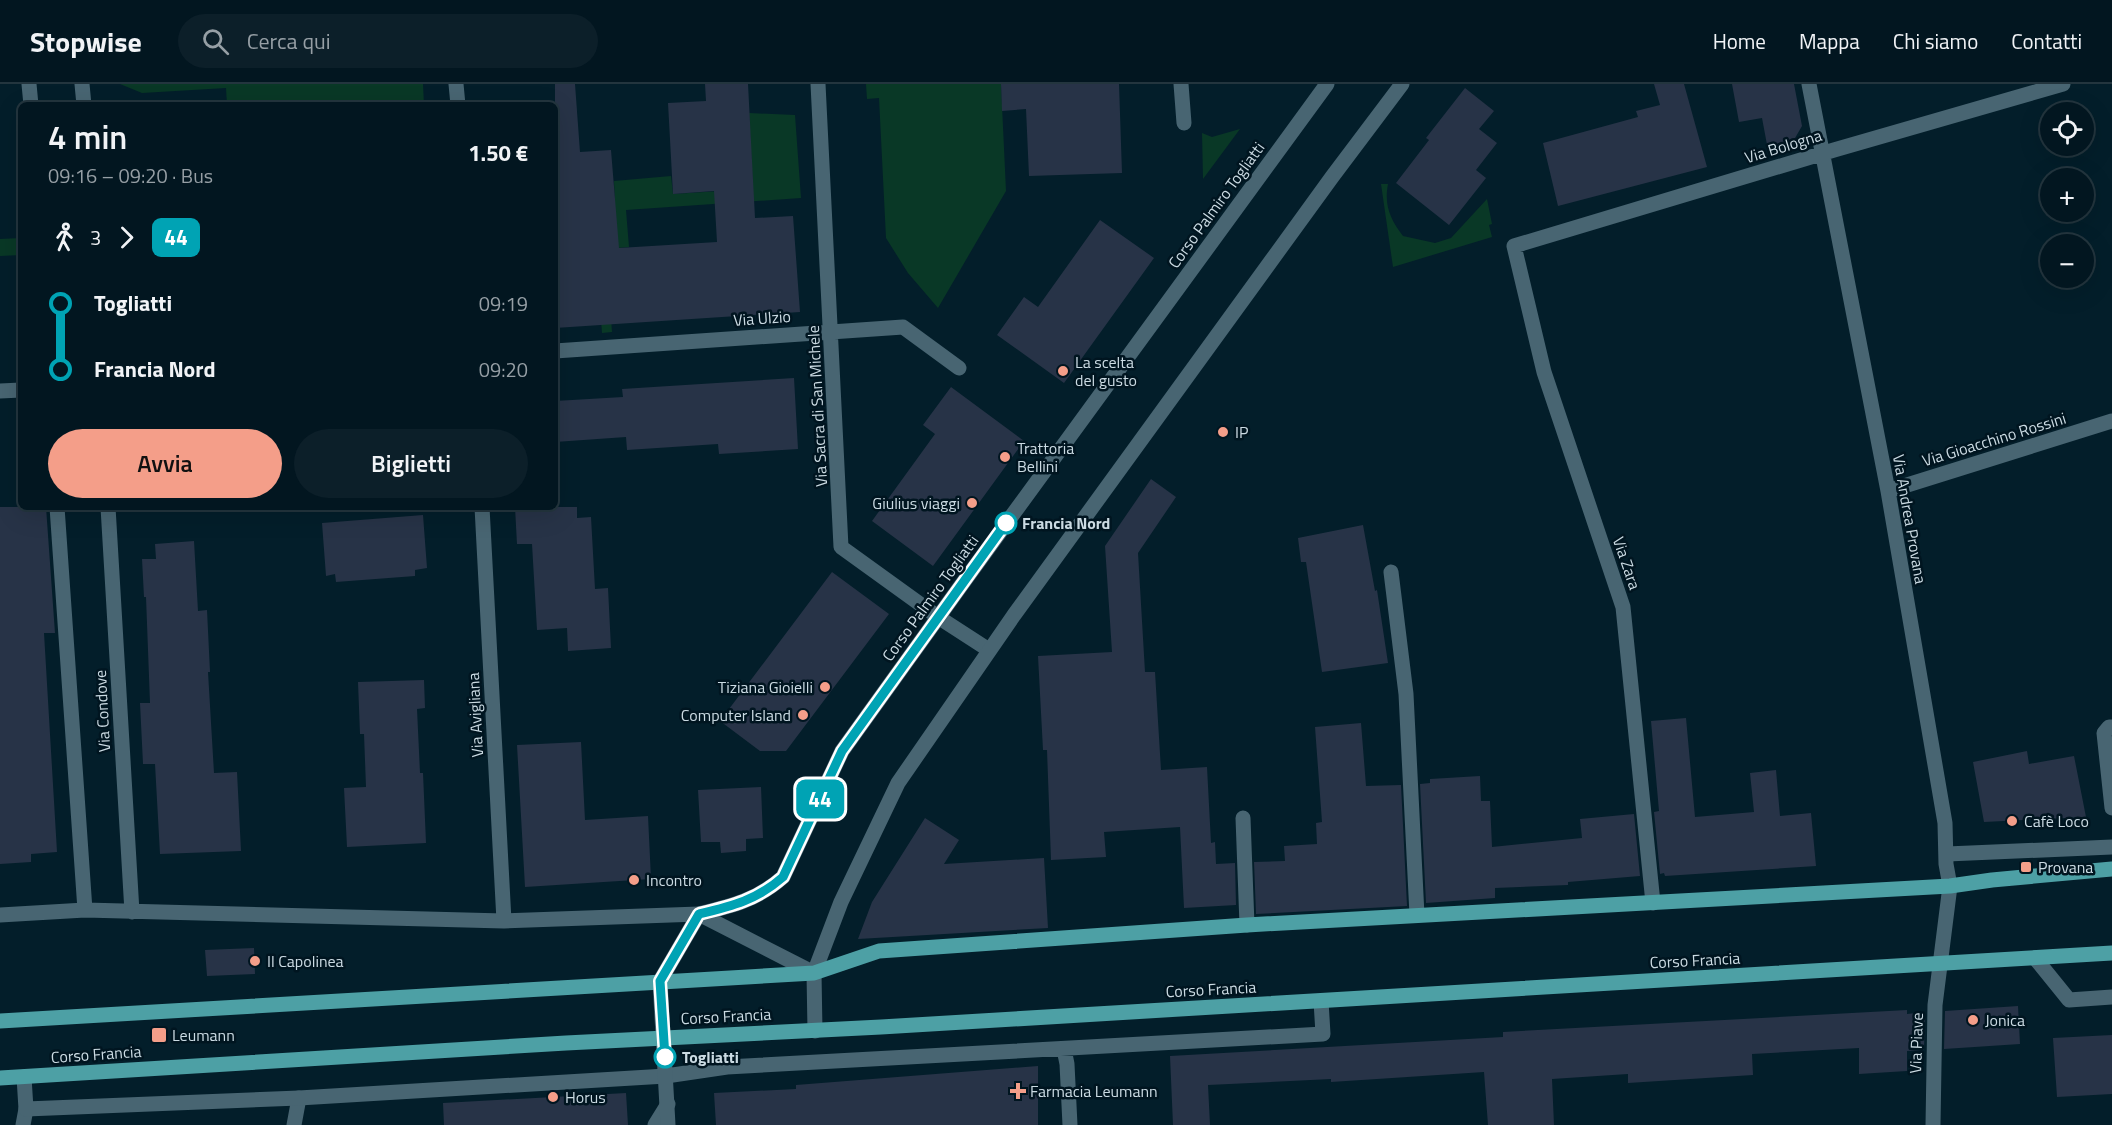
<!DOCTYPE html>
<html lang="it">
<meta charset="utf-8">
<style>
body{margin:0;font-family:"Titillium Web",sans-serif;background:#0c1f29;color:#f1f3f6;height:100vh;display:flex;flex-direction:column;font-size:22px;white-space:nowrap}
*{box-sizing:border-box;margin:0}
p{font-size:20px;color:#969fa5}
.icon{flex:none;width:33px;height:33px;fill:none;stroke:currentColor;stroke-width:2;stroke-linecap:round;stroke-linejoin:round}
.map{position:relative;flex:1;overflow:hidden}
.sheet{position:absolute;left:18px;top:18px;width:540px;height:408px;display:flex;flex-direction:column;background:#021620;border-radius:9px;box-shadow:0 6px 24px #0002,0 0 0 2px #23353e}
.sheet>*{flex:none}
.badge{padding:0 12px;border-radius:9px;font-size:21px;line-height:39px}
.fabs{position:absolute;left:2040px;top:18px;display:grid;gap:12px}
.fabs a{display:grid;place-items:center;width:54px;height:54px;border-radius:50%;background:#021620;box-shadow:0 6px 24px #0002,0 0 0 2px #23353e;font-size:30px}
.map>.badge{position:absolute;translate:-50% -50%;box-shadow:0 0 0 3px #fff}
.legs{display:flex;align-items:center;gap:9px;height:66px;padding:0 30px;font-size:20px}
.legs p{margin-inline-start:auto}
.head{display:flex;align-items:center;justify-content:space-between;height:102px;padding:0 30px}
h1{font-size:33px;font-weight:600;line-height:45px}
.primary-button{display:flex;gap:12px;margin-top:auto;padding:12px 30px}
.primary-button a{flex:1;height:69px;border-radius:36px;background:#f49e89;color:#111;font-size:24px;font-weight:600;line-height:69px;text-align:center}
.primary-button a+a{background:#0c1f29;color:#f1f3f6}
ul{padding:0 30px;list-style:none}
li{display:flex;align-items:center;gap:21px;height:66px;font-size:22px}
li i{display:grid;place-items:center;width:9px;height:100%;margin:0 8px;background:currentColor}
li i::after{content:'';width:15px;height:15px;margin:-8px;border:4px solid;border-radius:50%;background:#021620}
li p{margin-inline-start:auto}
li:first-child i{background:linear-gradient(#0000 50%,currentColor 0)}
li:last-child i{background:linear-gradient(currentColor 50%,#0000 0)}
header{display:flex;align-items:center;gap:36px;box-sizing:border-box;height:84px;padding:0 30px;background:#021620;border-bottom:2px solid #23353e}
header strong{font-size:28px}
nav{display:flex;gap:33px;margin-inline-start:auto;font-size:21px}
.search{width:420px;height:54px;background:#0c1f29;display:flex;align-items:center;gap:15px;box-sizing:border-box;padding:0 21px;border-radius:33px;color:#969fa5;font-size:22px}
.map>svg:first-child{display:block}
.green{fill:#093826}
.building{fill:#273347}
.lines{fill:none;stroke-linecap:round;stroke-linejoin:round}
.pedestrian{stroke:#486572;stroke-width:15}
.minor{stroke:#486572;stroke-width:15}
.tertiary{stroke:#486572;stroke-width:15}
.primary{stroke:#4da0a5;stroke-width:15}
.line-1-casing{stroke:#fff;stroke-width:14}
.line-1{stroke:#00a3b4;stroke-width:9}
.poi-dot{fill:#f49e89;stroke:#001520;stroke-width:2}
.stop-1-dot{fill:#fff;stroke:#00a3b4;stroke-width:3}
.labels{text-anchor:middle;stroke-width:5;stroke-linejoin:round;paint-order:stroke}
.street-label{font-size:16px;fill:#cbdbe3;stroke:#001520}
.poi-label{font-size:16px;fill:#cbdbe3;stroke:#001520;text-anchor:start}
.stop-label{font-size:16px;font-weight:bold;fill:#cbdbe3;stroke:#001520;text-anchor:start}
</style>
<header>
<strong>Stopwise</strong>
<div class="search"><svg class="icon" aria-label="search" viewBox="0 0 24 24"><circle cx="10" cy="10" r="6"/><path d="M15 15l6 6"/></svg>Cerca qui</div>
<nav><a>Home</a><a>Mappa</a><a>Chi siamo</a><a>Contatti</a></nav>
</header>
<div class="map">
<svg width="2112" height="1041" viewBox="0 0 2112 1041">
<rect width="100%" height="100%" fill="#031e2a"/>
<path class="green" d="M 120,0 L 423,0 L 424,21 L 227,21 L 226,4 L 142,9 Z
M 866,0 L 1001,0 L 1006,107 L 938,224 L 908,189 L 886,154 L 879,14 L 867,15 Z
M 749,29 L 795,31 L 801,114 L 626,126 L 629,163 L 606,165 L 612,248 L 602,249 L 593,128 L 615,119 L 614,97 L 671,92 L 673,110 L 753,105 Z
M 1240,45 L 1203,95 L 1202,49 L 1212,53 Z
M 1381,100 L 1388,100 C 1384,121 1390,135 1403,152 L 1435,159 L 1451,154 L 1487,115 L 1492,140 L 1489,141 L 1492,153 L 1393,183 Z
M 21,154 L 21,171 L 0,172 L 0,155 Z"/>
<path class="building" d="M 555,0 L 575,0 L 580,68 L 611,66 L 619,164 L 717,158 L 714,107 L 673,110 L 668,19 L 706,17 L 705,0 L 748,0 L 755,134 L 793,132 L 800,228 L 555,244 Z
M 1001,0 L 1119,0 L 1122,89 L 1029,92 L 1026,25 L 1002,27 Z
M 1654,0 L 1684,0 L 1707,83 L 1558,122 L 1543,59 L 1638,33 L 1636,27 L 1660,21 Z
M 1732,0 L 1794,0 L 1802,42 L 1791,61 L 1768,66 L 1762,34 L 1739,38 Z
M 1465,4 L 1494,27 L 1479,45 L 1497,59 L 1476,86 L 1486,94 L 1449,141 L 1396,99 L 1429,56 L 1426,54 Z
M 1100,136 L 1154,174 L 1064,299 L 997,251 L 1024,213 L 1038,223 Z
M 794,294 L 798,365 L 719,370 L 718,360 L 627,366 L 626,353 L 555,358 L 555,317 L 623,313 L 622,305 Z
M 951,303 L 1024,357 L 933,482 L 872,437 L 935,350 L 923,341 Z
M 1151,395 L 1176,413 L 1138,469 L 1145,588 L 1155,588 L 1161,686 L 1207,683 L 1211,759 L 1215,758 L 1216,780 L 1235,779 L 1236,821 L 1184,824 L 1180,743 L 1104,748 L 1106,773 L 1051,776 L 1047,666 L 1043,666 L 1038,572 L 1112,568 L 1105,462 Z
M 0,423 L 46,423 L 55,549 L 44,549 L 57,768 L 31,770 L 31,778 L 0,780 Z
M 515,423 L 577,423 L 577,434 L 591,433 L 595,505 L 608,504 L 611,564 L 568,567 L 567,544 L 537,546 L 532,460 L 517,460 Z
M 423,431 L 427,484 L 415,486 L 415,492 L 336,498 L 335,490 L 326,492 L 322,439 Z
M 1363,441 L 1375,507 L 1377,506 L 1388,579 L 1322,588 L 1306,478 L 1301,478 L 1298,454 Z
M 194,457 L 198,527 L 207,526 L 210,588 L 208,588 L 214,689 L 237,688 L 241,767 L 160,770 L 155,680 L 143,680 L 140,619 L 150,619 L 146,513 L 144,513 L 142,475 L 156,475 L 155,460 Z
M 832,488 L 889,530 L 786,667 L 760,667 L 720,637 Z
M 424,596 L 425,624 L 417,625 L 420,689 L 423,689 L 426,759 L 347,763 L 344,704 L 366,703 L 364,650 L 360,650 L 358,598 Z
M 1686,634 L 1695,733 L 1754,728 L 1750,689 L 1776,686 L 1780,732 L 1811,729 L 1816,782 L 1665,792 L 1664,789 L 1660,790 L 1654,728 L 1659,727 L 1651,637 Z
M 1361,639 L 1366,702 L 1401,701 L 1407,822 L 1256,830 L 1254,778 L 1285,777 L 1284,762 L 1317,760 L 1316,739 L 1322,738 L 1315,643 Z
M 581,658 L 585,736 L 648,732 L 651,795 L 525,803 L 517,661 Z
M 2027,667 L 2029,680 L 2074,672 L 2086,733 L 1984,738 L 1973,678 Z
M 1480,692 L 1481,717 L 1490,717 L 1492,763 L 1582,754 L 1580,735 L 1634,730 L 1640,792 L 1568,798 L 1568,801 L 1495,804 L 1495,814 L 1426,819 L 1420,700 L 1430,699 L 1430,695 Z
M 761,703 L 763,754 L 746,755 L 746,767 L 721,769 L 720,758 L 701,758 L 698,706 Z
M 925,734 L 959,756 L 944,780 L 1044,774 L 1048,844 L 858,855 L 872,818 Z
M 254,864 L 255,890 L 207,892 L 205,866 Z
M 2018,922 L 2020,960 L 1944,965 L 1945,927 Z
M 1907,926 L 1907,930 L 1925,928 L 1924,966 L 1907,967 L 1907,987 L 1859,990 L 1859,964 L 1752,970 L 1753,991 L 1628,999 L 1628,990 L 1552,995 L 1554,1041 L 1488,1041 L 1484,988 L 1331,998 L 1331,995 L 1208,1001 L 1210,1041 L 1173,1041 L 1170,972 L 1503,953 L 1503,948 Z
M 2112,951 L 2112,1010 L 2057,1013 L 2053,954 Z
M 1038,982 L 1038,1041 L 716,1041 L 714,1009 L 796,1005 L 796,1001 Z
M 626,1009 L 628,1041 L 444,1041 L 443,1019 Z"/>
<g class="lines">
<path class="pedestrian" d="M 23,1041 L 26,1025
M 294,1041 L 299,1014
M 655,1041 L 668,1020"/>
<path class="minor" d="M 29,0 L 31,21
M 82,0 L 84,21
M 456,0 L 458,21
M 818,0 L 841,463 L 938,533 L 989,566
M 1181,0 L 1184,39
M 1809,0 L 1888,407 L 1945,739 L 1946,780 L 1950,802 L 1935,921 L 1933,1041
M 555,267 L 903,243 L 959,284
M 0,307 L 21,306
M 1888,407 L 2112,337
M 57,423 L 85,826
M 108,423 L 132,828
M 482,423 L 504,837
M 1391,488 L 1406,610 L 1417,831
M 2112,643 L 2109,643 L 2104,649 L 2112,724
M 1243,734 L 1247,841
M 1947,770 L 2112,763
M 1653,819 L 1623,523 L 1544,288 L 1514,162 L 1834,66 L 2063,0
M 0,831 L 85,826 L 504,837 L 699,830 L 814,889
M 2035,874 L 2069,916 L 2112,913
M 1064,965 L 1067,980 L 1070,1041
M 24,993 L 26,1025 L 299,1014 L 666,992 L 727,983 L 1323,950 L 1321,917"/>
<path class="tertiary" d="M 815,947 L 814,889 L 841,818 L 898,699 L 1014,531 L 1332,93 L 1402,0
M 668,1041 L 660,897 L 699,830 C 732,822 757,816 783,793 L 842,667 L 965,496 L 1327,0"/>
<path class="primary" d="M 0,937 L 814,889 L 879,867 L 1247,841 L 1950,802 L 1992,796 L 2112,785
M 0,994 L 566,959 L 881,943 L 2112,869"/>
</g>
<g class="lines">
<g class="line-1-casing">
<path id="line-1" d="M 665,973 L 660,897 L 699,830 C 732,822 757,816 783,793 L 842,667 L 1006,439"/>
</g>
<use href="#line-1" class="line-1"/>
</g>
<g class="poi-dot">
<circle cx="1063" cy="287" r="6"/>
<circle cx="1223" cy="348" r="6"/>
<circle cx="1005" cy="373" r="6"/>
<circle cx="972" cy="419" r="6"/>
<circle cx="825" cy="603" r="6"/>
<circle cx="803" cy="631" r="6"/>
<circle cx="2012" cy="737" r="6"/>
<rect x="2020" y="777" width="12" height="12" rx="3"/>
<circle cx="634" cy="796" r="6"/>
<circle cx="255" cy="877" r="6"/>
<circle cx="1973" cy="936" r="6"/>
<rect x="151" y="943" width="16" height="16" rx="3"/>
<path d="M1015 998h6v6h6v6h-6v6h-6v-6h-6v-6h6z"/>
<circle cx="553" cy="1013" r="6"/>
</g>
<g class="stop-1-dot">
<circle cx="1006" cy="439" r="10"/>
<circle cx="665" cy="973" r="10"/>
</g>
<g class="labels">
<g class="street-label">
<text transform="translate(1783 62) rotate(-17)" y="6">Via Bologna</text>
<text transform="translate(1216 121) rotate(-54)" y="6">Corso Palmiro Togliatti</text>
<text transform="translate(762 234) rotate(-4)" y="6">Via Ulzio</text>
<text transform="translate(817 322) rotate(-93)" y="6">Via Sacra di San Michele</text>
<text transform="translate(1994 355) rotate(-17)" y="6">Via Gioacchino Rossini</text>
<text transform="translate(1910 435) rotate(80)" y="6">Via Andrea Provana</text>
<text transform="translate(1627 479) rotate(71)" y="6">Via Zara</text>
<text transform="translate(930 514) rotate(-54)" y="6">Corso Palmiro Togliatti</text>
<text transform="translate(102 627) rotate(-93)" y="6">Via Condove</text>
<text transform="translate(475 631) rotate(-93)" y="6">Via Avigliana</text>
<text transform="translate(1695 876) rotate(-3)" y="6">Corso Francia</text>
<text transform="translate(1211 905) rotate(-3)" y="6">Corso Francia</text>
<text transform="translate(726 932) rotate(-3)" y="6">Corso Francia</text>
<text transform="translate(1916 959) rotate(-88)" y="6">Via Piave</text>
<text transform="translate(96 970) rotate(-4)" y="6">Corso Francia</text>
</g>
<g class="poi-label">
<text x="1075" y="284">La scelta<tspan x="1075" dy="18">del gusto</tspan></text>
<text x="1235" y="354">IP</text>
<text x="1017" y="370">Trattoria<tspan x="1017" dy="18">Bellini</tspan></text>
<text x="960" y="425" text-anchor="end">Giulius viaggi</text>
<text x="813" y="609" text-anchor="end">Tiziana Gioielli</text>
<text x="791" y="637" text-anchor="end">Computer Island</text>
<text x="2024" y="743">Cafè Loco</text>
<text x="2038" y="789">Provana</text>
<text x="646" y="802">Incontro</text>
<text x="267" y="883">Il Capolinea</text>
<text x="1985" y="942">Jonica</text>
<text x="172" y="957">Leumann</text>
<text x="1030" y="1013">Farmacia Leumann</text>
<text x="565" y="1019">Horus</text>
</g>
<g class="stop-label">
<text x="1022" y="445">Francia Nord</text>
<text x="682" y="979">Togliatti</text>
</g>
</g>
</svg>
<div class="fabs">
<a><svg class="icon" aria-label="locate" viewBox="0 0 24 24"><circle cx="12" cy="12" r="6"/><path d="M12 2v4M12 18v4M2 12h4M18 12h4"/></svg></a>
<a>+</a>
<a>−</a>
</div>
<b class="badge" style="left:820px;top:715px;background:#00a3b4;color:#fff">44</b>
<section class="sheet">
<div class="head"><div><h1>4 min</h1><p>09:16 – 09:20 · Bus</p></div><b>1.50 €</b></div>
<div class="legs"><svg class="icon" aria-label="walk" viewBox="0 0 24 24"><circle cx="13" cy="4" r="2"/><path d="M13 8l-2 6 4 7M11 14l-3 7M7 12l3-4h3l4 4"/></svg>3<svg class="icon" aria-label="forward" viewBox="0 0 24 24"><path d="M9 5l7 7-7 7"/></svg><b class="badge" style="background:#00a3b4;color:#fff">44</b></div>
<ul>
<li><i style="color:#00a3b4"></i><b>Togliatti</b><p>09:19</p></li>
<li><i style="color:#00a3b4"></i><b>Francia Nord</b><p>09:20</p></li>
</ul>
<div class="primary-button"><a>Avvia</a><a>Biglietti</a></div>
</section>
</div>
